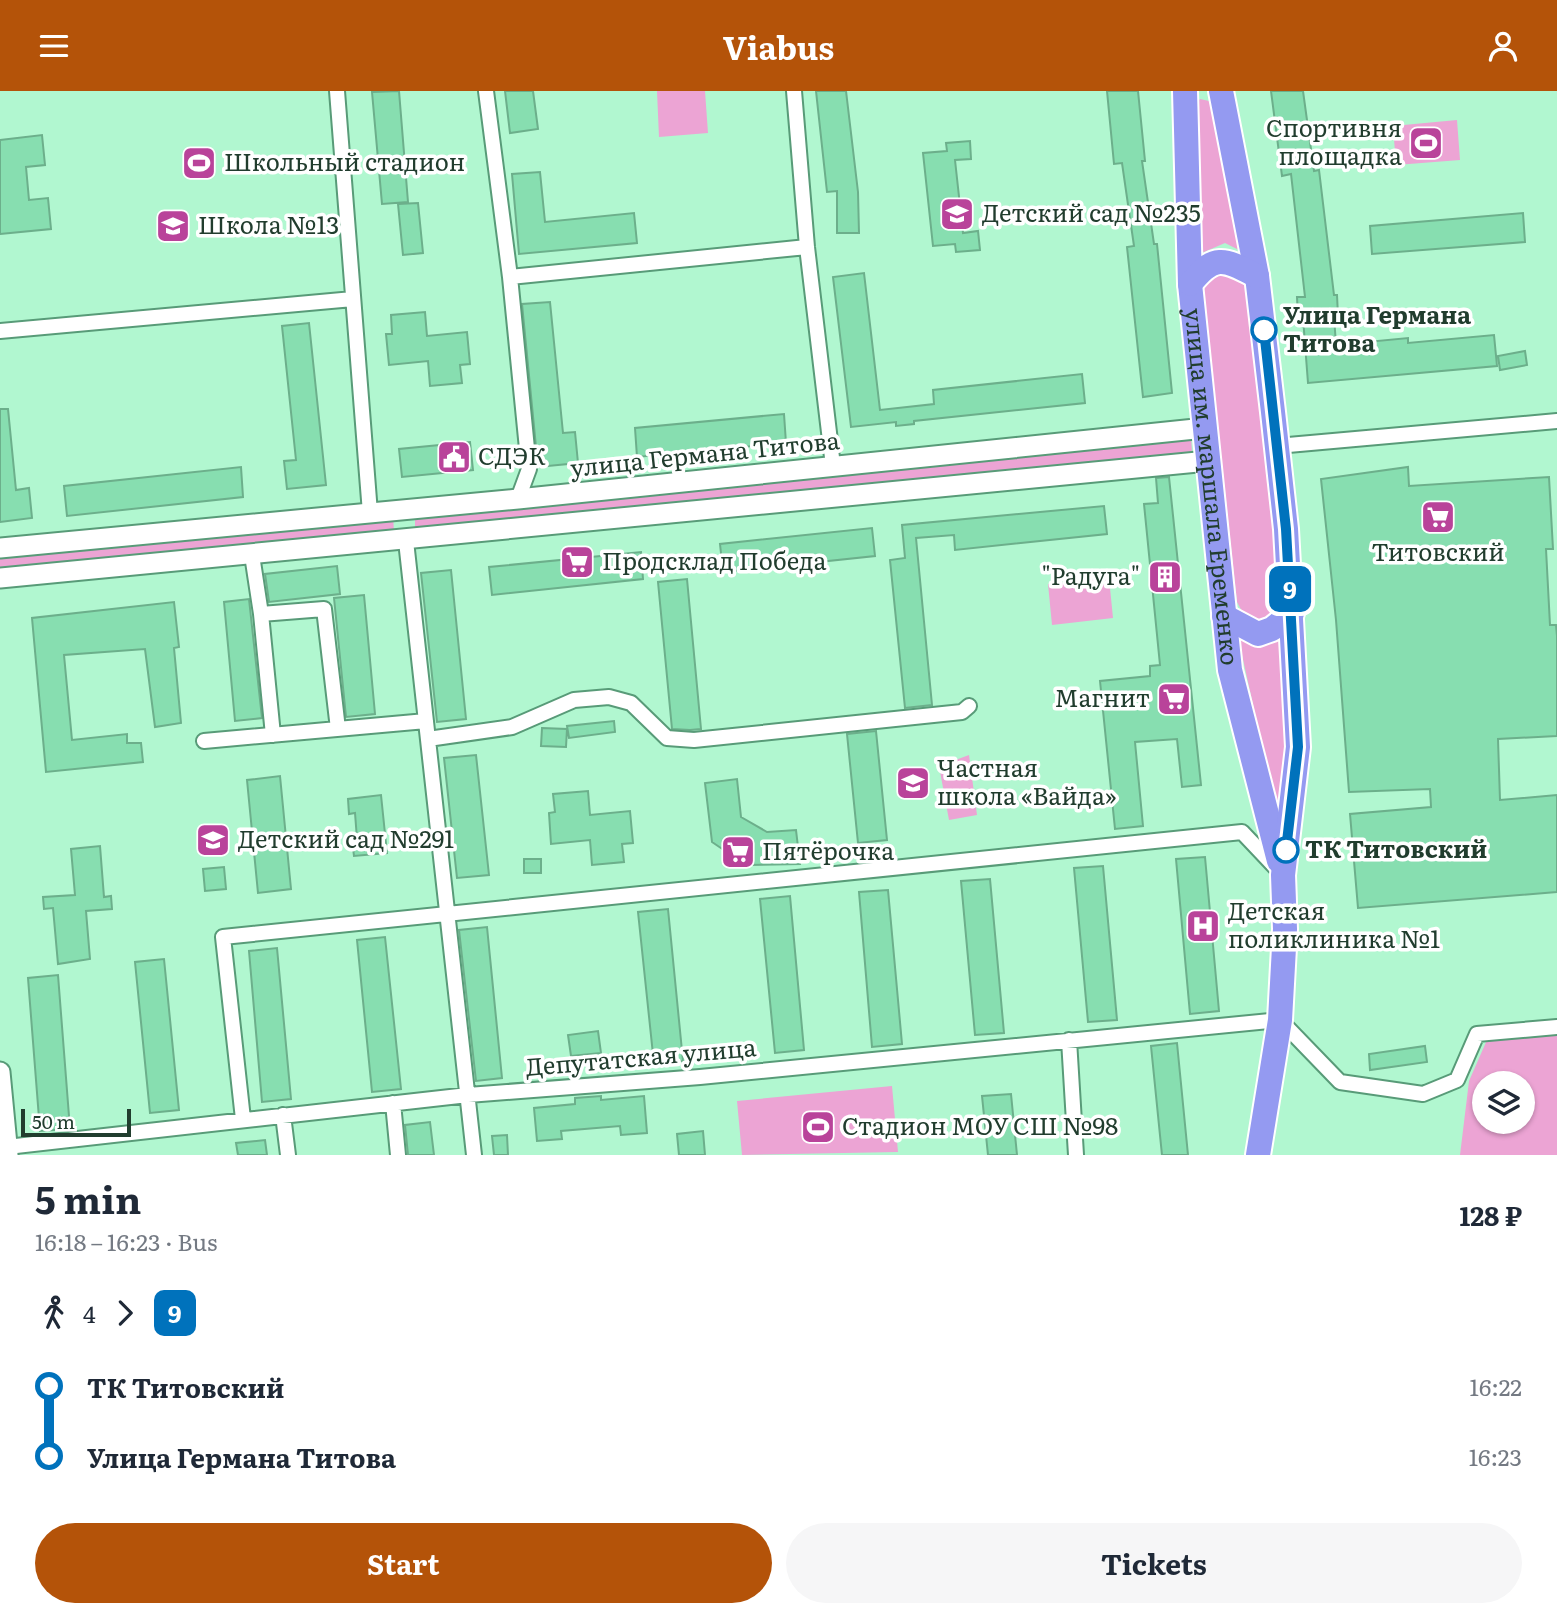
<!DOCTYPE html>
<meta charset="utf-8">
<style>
body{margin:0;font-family:Literata,serif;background:#f6f6f7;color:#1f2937;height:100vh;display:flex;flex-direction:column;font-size:26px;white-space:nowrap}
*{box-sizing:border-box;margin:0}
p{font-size:23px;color:#747a83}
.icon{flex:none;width:38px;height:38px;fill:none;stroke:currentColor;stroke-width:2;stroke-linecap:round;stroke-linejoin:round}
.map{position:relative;height:1064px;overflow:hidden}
.panel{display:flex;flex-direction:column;background:#fff;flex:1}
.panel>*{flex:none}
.badge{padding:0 14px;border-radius:10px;font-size:24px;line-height:46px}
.controls{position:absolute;left:1472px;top:980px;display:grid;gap:14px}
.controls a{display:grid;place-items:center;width:63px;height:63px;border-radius:50%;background:#fff;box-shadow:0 2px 5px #0004;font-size:35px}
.scale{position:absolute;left:21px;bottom:18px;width:110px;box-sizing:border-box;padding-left:7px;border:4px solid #213d2e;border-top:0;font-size:19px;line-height:24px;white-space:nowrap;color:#213d2e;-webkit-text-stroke:5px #fff;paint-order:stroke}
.map>.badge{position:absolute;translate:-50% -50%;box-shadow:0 0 0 4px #fff}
.legs{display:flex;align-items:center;gap:10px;height:77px;padding:0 35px;font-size:23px}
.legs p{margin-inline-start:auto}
.summary{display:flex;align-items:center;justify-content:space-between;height:119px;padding:0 35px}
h1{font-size:38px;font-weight:700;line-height:52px}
.cta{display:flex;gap:14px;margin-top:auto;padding:14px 35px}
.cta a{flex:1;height:80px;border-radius:42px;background:#b45309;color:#fff;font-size:28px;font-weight:700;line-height:80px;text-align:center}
.cta a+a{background:#f6f6f7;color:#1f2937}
ul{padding:0 35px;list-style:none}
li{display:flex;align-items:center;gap:24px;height:70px;font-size:26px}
li i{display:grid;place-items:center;width:10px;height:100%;margin:0 9px;background:currentColor}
li i::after{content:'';width:18px;height:18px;margin:-9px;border:5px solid;border-radius:50%;background:#fff}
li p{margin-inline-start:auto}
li:first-child i{background:linear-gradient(#0000 50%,currentColor 0)}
li:last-child i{background:linear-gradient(currentColor 50%,#0000 0)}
header{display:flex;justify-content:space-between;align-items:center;height:91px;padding:0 35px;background:#b45309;color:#fff;font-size:32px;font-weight:700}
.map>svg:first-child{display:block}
.green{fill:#eca4d4;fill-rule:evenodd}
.building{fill:#87deb0;stroke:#6caf8b;stroke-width:2}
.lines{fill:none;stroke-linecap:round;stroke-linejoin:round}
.street-casing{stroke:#589b78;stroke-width:18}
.secondary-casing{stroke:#589b78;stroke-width:23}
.highway-casing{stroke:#fff;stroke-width:28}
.street{stroke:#fff;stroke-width:14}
.secondary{stroke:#fff;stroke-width:19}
.highway{stroke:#949af1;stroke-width:24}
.line-1-casing{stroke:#fff;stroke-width:16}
.line-1{stroke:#0072bc;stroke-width:10}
.stop-1-dot{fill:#fff;stroke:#0072bc;stroke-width:3.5}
.labels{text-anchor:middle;stroke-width:7;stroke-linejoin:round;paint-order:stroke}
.poi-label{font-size:24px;fill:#213d2e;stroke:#fff;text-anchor:start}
.stop-label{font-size:24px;font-weight:bold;fill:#213d2e;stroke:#fff;text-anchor:start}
.street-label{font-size:24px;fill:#213d2e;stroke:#fff}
</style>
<header><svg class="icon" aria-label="menu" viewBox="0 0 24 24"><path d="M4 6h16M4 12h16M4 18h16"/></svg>Viabus<svg class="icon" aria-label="person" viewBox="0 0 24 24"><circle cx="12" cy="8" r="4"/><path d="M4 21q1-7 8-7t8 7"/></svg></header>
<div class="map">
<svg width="1557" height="1064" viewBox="0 0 1557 1064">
<rect width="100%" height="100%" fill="#b1f7d0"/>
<path class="green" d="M 657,0 L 705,0 L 708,42 L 659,46 Z
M 1200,8 L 1209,10 L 1216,27 L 1245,162 L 1225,152 L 1197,164 L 1193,14 Z
M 1457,29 L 1460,69 L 1396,74 L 1393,35 Z
M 1220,178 L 1248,190 L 1280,511 L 1273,524 L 1259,530 L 1244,524 L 1237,511 L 1203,197 L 1208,183 Z
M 1191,345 L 1192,362 L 415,440 L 415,423 Z
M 393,425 L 394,441 L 0,476 L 0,463 Z
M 1109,487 L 1113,527 L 1052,534 L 1048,493 Z
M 1285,545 L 1285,671 L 1278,726 L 1238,546 L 1270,552 Z
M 969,664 L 977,724 L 949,729 L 939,675 Z
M 1557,936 L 1557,1064 L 1460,1064 L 1469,990 L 1490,942 ZM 1484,992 L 1522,992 L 1522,1031 L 1484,1031 Z
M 892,995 L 898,1061 L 742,1064 L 737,1010 Z"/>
<path class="building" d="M 399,0 L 408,111 L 382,113 L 372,1 Z
M 505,0 L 533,0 L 538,38 L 510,42 Z
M 816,0 L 846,0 L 858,101 L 859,142 L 837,142 L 837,100 L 827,101 Z
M 1107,0 L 1138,0 L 1145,70 L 1142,70 L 1154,153 L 1157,153 L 1172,302 L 1143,306 L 1127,156 L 1134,155 L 1122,72 L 1114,73 Z
M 1271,0 L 1303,0 L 1314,80 L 1319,79 L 1334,204 L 1337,204 L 1338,225 L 1334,225 L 1336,254 L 1408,247 L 1408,252 L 1494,244 L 1497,275 L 1308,292 L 1303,227 L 1298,227 L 1297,206 L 1305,206 L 1291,83 L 1282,85 Z
M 42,44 L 45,74 L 26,76 L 29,109 L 48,107 L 51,138 L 0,143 L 0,49 Z
M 970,50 L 971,68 L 955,69 L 963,142 L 978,140 L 980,159 L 956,161 L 955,153 L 933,155 L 923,62 L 947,60 L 946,52 Z
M 540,81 L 545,131 L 634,122 L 637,152 L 519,163 L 512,83 Z
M 418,112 L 423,162 L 403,164 L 398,113 Z
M 1523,122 L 1525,151 L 1372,163 L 1370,135 Z
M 864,182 L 880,319 L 934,313 L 933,299 L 1082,283 L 1085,312 L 914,330 L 914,333 L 896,335 L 896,331 L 851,336 L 833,186 Z
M 550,211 L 563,342 L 575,341 L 578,372 L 538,376 L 522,213 Z
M 425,221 L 427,245 L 467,241 L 470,273 L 460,274 L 462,292 L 430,295 L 428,270 L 389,274 L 386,243 L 392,243 L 391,224 Z
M 309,232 L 326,394 L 287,398 L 284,370 L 296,369 L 282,235 Z
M 1525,260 L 1527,274 L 1500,279 L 1498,265 Z
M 0,318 L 8,318 L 16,399 L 29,397 L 32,427 L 0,431 Z
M 784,323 L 786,352 L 637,366 L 635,337 Z
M 470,351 L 473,379 L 402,386 L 399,358 Z
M 241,376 L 243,406 L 67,425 L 64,395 Z
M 1408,376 L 1409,395 L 1549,386 L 1553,458 L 1546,458 L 1550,534 L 1556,534 L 1557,545 L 1557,645 L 1498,648 L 1500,709 L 1557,704 L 1557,801 L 1358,817 L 1350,723 L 1431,716 L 1430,698 L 1349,701 L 1336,529 L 1321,388 Z
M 1169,386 L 1201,694 L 1182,696 L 1177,648 L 1135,651 L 1143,735 L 1115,738 L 1100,590 L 1150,585 L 1150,575 L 1160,574 L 1144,413 L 1158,412 L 1156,387 Z
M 1104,415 L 1107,443 L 955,459 L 954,444 L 916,447 L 932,614 L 905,617 L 890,469 L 905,467 L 902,434 Z
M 872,437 L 875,465 L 723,481 L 720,453 Z
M 641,461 L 643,488 L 492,504 L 489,476 Z
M 337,475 L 340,503 L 269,511 L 265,483 Z
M 451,479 L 466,628 L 437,631 L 421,482 Z
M 687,488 L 701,638 L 690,639 L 672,638 L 658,491 Z
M 364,504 L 375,623 L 346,626 L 334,507 Z
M 249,508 L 262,627 L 235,630 L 224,511 Z
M 174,511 L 179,556 L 174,557 L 181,632 L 155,636 L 145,558 L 64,564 L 72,649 L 127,643 L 127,652 L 141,652 L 143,671 L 46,681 L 32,527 Z
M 614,630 L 615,641 L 569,647 L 567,635 Z
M 542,637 L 567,638 L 566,656 L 541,655 Z
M 876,640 L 887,749 L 858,752 L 847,643 Z
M 476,664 L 489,784 L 457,787 L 444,667 Z
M 280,685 L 291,798 L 258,802 L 247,689 Z
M 737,688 L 741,726 L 767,741 L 796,739 L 800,773 L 746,774 L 712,751 L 705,692 Z
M 588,700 L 590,724 L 630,720 L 633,752 L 622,753 L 624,771 L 592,774 L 590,749 L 551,753 L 549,722 L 555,721 L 553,703 Z
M 381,704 L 387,762 L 354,765 L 352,749 L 357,748 L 355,722 L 349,723 L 348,708 Z
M 100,755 L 104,806 L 111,805 L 112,818 L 86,820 L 90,868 L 58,873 L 53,817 L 44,818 L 43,806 L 75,804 L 71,758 Z
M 1205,766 L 1219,920 L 1190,923 L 1176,768 Z
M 524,768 L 541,768 L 541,782 L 524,782 Z
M 1103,775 L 1117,929 L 1088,931 L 1074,777 Z
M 224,776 L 226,798 L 205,800 L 203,778 Z
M 990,788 L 1004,942 L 975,944 L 961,790 Z
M 888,799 L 902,953 L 872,956 L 859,801 Z
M 790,805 L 804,959 L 775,962 L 760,808 Z
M 668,818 L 683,970 L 654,973 L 638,821 Z
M 487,836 L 502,987 L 476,990 L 459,839 Z
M 385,846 L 401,998 L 372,1001 L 357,849 Z
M 277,857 L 291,1008 L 262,1011 L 249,860 Z
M 164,868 L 179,1019 L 150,1022 L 135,871 Z
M 58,884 L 70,1038 L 40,1040 L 28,887 Z
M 598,940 L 601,962 L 571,965 L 568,944 Z
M 1177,952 L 1188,1064 L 1162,1064 L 1151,955 Z
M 1425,955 L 1427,971 L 1370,979 L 1369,963 Z
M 1011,1003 L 1017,1064 L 988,1064 L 982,1005 Z
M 601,1005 L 601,1009 L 644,1005 L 647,1042 L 621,1044 L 620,1035 L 561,1040 L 562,1048 L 537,1050 L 534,1017 L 575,1013 L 575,1007 Z
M 430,1031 L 434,1064 L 408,1064 L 405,1034 Z
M 703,1040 L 705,1064 L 679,1064 L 677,1043 Z
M 507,1044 L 508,1064 L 494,1064 L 492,1045 Z
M 265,1049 L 267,1064 L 238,1064 L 236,1052 Z"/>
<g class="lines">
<g class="street-casing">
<path id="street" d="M 337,0 L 370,422
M 486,0 L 510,186 L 529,378 L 518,408
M 794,0 L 807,156 L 833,375
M 510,186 L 807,156
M 0,240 L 353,208
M 1277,355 L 1557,330
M 406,450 L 474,1064
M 252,464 L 261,523
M 273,644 L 261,523 L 324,518 L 338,638
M 428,648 L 512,636 L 574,609 L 609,606 L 631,612 L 667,647 L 694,649 L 962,621 L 969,615
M 204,650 L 426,630
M 1069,949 L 1076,1064
M 393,1012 L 398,1064
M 283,1024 L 288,1064
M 243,1028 L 223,846 L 1242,741 L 1277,778
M 7,1056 L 468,1004 L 700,986 L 1280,929 L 1340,991 L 1423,1003 L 1457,989 L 1477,943 L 1557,936"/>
</g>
<g class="secondary-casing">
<path id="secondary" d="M 0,457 L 518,408 L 1205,337
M 0,487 L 1208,370
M 0,981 L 8,1064"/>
</g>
<g class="highway-casing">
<g id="highway">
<path id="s1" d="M 1185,0 L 1190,193 L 1230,579 L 1279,770"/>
<path d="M 1221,0 L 1257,185 L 1273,321 L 1286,438 L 1298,656 L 1283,784 L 1285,838 L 1280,929 L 1258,1064"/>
<path d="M 1190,193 C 1215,162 1224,168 1257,185"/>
<path d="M 1224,525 L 1258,543 L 1272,538 L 1292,522"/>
</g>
</g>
<use href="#street" class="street"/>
<use href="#secondary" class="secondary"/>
<use href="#highway" class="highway"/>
</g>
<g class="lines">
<g class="line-1-casing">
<path id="line-1" d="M 1264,239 L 1286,438 L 1298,656 L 1286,759"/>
</g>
<use href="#line-1" class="line-1"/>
</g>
<defs>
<g id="stadium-square" transform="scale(1.75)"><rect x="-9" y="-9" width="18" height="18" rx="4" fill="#b9439a" stroke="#fff"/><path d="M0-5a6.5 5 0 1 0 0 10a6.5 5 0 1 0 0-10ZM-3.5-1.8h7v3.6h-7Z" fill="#fff"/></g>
<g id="school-square" transform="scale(1.75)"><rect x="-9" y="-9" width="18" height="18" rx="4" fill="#b9439a" stroke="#fff"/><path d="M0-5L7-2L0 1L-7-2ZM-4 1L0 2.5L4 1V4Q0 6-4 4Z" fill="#fff"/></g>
<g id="civic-square" transform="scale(1.75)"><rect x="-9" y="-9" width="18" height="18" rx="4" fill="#b9439a" stroke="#fff"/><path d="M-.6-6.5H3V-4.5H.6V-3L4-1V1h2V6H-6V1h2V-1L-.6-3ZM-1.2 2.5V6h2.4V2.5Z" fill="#fff"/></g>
<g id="supermarket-square" transform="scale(1.75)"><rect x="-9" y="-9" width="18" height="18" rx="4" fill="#b9439a" stroke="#fff"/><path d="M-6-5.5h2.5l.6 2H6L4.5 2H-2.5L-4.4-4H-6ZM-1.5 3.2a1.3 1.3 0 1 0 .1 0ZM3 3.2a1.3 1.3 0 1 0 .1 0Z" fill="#fff"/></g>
<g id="building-square" transform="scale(1.75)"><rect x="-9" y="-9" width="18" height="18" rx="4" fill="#b9439a" stroke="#fff"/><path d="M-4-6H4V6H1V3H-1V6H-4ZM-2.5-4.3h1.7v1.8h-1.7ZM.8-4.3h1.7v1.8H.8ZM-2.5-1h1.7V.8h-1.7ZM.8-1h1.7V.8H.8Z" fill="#fff"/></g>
<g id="hospital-square" transform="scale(1.75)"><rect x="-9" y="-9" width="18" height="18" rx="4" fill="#b9439a" stroke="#fff"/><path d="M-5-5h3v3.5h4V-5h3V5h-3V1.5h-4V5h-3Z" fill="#fff"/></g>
</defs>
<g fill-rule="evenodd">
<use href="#stadium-square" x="1426" y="52"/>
<use href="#stadium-square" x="199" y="72"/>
<use href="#school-square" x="957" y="123"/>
<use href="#school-square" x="173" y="135"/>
<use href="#civic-square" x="454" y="366"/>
<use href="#supermarket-square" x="1438" y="426"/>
<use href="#supermarket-square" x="577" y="471"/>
<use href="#building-square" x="1165" y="486"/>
<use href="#supermarket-square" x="1174" y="608"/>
<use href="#school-square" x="913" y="692"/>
<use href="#school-square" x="213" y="749"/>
<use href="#supermarket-square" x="738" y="761"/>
<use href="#hospital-square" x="1203" y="835"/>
<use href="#stadium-square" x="818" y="1036"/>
</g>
<g class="stop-1-dot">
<circle cx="1264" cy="239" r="12"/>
<circle cx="1286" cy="759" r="12"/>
</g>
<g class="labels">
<g class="poi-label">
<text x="1402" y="46" text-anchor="end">Спортивня<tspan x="1402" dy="28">площадка</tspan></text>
<text x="224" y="80">Школьный стадион</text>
<text x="982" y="131">Детский сад №235</text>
<text x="198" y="143">Школа №13</text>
<text x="478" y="374">СДЭК</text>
<text x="1438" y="470" text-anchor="middle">Титовский</text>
<text x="602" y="479">Продсклад Победа</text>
<text x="1140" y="494" text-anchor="end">"Радуга"</text>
<text x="1150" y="616" text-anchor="end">Магнит</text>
<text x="937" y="686">Частная<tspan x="937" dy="28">школа «Вайда»</tspan></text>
<text x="238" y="757">Детский сад №291</text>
<text x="762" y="769">Пятёрочка</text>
<text x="1228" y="829">Детская<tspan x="1228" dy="28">поликлиника №1</tspan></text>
<text x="842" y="1044">Стадион МОУ СШ №98</text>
</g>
<g class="stop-label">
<text x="1283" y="233">Улица Германа<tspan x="1283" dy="28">Титова</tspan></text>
<text x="1305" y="767">ТК Титовский</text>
</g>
<g class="street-label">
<text transform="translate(705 364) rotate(-6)" y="8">улица Германа Титова</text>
<text dy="8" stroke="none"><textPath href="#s1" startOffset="397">улица им. маршала Еременко</textPath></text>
<text transform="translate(641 967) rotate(-5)" y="8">Депутатская улица</text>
</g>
</g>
</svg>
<div class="controls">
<a><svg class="icon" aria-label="layers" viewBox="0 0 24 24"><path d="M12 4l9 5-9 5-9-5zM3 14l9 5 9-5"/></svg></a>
</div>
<div class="scale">50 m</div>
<b class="badge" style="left:1290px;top:498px;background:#0072bc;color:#fff">9</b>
</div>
<section class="panel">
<div class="summary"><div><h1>5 min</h1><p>16:18 – 16:23 · Bus</p></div><b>128 ₽</b></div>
<div class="legs"><svg class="icon" aria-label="walk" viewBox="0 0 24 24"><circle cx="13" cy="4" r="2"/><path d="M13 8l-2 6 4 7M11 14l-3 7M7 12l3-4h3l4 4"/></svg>4<svg class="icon" aria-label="forward" viewBox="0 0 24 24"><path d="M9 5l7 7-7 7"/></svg><b class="badge" style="background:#0072bc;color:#fff">9</b></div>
<ul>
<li><i style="color:#0072bc"></i><b>ТК Титовский</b><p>16:22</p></li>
<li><i style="color:#0072bc"></i><b>Улица Германа Титова</b><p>16:23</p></li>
</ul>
<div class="cta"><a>Start</a><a>Tickets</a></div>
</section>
